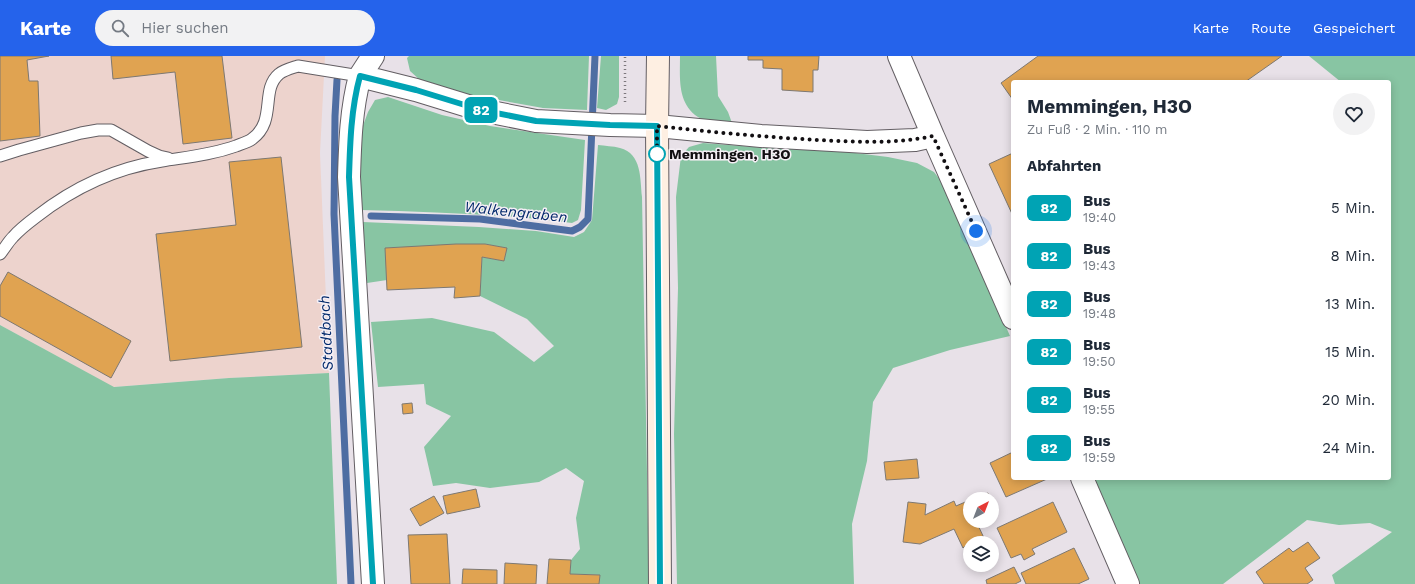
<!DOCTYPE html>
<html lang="de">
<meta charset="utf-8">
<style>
body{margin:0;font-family:"Work Sans",sans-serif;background:#f2f2f3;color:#1f2937;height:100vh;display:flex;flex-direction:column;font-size:15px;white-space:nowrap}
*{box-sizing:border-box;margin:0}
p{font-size:13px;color:#747a83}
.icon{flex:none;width:22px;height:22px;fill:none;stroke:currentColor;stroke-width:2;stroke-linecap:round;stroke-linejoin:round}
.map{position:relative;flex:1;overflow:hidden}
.drawer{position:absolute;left:1011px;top:24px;width:380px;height:400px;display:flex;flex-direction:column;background:#fff;border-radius:4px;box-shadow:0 2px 10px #0003}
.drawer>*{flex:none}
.badge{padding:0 8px;border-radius:6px;font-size:14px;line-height:26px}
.needle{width:26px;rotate:42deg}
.controls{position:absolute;left:963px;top:436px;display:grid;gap:8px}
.controls a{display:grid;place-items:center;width:36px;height:36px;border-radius:50%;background:#fff;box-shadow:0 2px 10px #0003;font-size:20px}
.you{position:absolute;width:20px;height:20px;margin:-10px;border:3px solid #fff;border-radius:50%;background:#1a73e8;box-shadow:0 0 0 6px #1a73e833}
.map>.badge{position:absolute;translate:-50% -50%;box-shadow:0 0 0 2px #fff}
h2{padding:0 16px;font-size:15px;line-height:36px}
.round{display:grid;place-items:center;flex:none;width:42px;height:42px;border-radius:21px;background:#f2f2f3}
.overview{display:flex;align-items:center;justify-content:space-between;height:68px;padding:0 16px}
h1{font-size:19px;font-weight:700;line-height:30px}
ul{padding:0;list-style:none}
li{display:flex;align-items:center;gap:12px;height:48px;padding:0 16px}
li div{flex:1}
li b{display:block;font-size:15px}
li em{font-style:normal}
li .badge{min-width:44px;font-weight:700;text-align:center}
header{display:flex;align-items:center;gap:24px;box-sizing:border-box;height:56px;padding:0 20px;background:#2563eb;color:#fff}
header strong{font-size:19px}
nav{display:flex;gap:22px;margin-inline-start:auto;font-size:14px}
.search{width:280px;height:36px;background:#f2f2f3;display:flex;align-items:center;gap:10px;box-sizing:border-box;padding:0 14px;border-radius:22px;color:#747a83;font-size:15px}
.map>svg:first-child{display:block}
.commercial{fill:#edd3cd}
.green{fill:#88c5a3}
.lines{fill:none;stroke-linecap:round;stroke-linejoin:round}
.stream{stroke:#4e6da2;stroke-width:7}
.building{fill:#e0a351;stroke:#7d7872}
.lane-casing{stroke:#635e63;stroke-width:13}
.street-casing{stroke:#635e63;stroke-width:24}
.secondary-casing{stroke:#635e63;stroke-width:24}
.path{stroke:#7d787d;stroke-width:2.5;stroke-dasharray:1 3;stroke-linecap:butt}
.lane{stroke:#fff;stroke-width:11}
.street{stroke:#fff;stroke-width:22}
.secondary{stroke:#feefe2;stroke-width:22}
.line-casing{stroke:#fff;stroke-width:9}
.line{stroke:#00a3b4;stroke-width:6}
.walk{stroke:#120f12;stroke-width:4;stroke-dasharray:0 7.2}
.stop-dot{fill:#fff;stroke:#00a3b4;stroke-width:2}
.labels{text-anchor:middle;stroke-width:3;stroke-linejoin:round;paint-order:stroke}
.stop-label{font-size:14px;font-weight:bold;fill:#120f12;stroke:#f5eff5;text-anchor:start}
.water-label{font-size:15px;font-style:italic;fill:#02296b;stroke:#f5eff5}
</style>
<header>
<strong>Karte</strong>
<div class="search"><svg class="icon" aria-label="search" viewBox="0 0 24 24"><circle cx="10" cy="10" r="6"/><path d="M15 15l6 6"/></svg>Hier suchen</div>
<nav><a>Karte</a><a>Route</a><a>Gespeichert</a></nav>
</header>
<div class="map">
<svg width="1415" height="528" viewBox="0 0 1415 528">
<rect width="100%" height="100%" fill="#e8e1e8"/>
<path class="commercial" d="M 0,0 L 325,0 L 320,97 L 329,317 L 229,322 L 113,331 L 0,269 Z"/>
<path class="green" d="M 409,0 L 589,0 L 587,54 L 543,52 L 471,39 L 420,24 L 410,15 L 407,2 Z
M 601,0 L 619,0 L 619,41 L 617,48 L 606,54 L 597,52 Z
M 680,0 L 716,0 L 718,40 L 728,56 L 732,67 C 724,66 705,66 698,61 C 677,47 680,22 680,0 Z
M 1309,0 L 1415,0 L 1415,528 L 1335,528 L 1332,519 L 1392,476 L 1370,467 L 1339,469 L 1307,464 L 1223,528 L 1139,528 L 1093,422 L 1389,422 L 1389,26 L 1341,26 Z
M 388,41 L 442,59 L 490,70 L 585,84 L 581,154 L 578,164 L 572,167 C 502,158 432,156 361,154 L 359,136 L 361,75 L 368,56 L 375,44 Z
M 703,87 L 766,92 L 839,95 L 888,101 L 917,107 L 934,116 L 945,130 L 1010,280 L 950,294 L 893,312 L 873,346 L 867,405 L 852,468 L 854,528 L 677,528 L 674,378 L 678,232 L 676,141 L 681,100 L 689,91 Z
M 598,89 C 605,90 613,90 620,92 C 642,98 640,122 642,141 L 649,528 L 599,528 L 600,519 L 570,518 L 571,504 L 580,493 L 576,462 L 584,425 L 566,412 L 539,426 L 490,432 L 456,427 L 433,430 L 424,391 L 451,360 L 426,348 L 424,328 L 378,331 L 371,266 L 432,262 L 494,276 L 534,306 L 554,290 L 527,263 L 480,240 L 482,201 L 504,205 L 506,192 L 485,188 L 386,192 L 387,224 L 367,227 L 363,166 L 479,171 L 536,175 L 574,181 L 584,176 L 592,164 Z
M 0,269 L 114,331 L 229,322 L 329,317 L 337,528 L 0,528 Z"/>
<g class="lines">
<path class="stream" d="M 337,24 L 335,60 L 334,158 L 351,528
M 371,160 L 480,163 L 572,175 L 580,171 L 588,163 L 595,0"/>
</g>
<path class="building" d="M 0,0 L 49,0 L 27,4 L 29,25 L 38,25 L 40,80 L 0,85 Z
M 111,0 L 222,0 L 232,82 L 183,88 L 175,16 L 113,23 Z
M 748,0 L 819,0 L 818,14 L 813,14 L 813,36 L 782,34 L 782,13 L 763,12 L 763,4 L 748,4 Z
M 1038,0 L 1282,0 L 1245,26 L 1013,26 L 1013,44 L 1001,27 Z
M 1013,97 L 1013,160 L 989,108 Z
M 281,101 L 302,291 L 170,305 L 156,178 L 236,169 L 229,106 Z
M 456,188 L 485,188 L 507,192 L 504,205 L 482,201 L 480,240 L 454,242 L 455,231 L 387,234 L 385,192 Z
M 8,216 L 131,285 L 111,322 L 0,260 L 0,230 Z
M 412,347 L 413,357 L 403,358 L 402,348 Z
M 1013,396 L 1013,422 L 1047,423 L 1006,441 L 990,407 Z
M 917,403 L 919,422 L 886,424 L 884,406 Z
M 476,433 L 480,451 L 447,458 L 443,440 Z
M 988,437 L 991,443 L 973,443 Z
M 434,440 L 444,457 L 420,470 L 410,453 Z
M 970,444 L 970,465 L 976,465 L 984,482 L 981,483 L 983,487 L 970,487 L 970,499 L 969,500 L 965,490 L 963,492 L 954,473 L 920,488 L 903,486 L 908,446 L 926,448 L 925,459 L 954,445 L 956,450 Z
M 1053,446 L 1067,476 L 1032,493 L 1035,498 L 1024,504 L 1021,498 L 1011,502 L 997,472 Z
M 447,478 L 450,528 L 411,528 L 408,479 Z
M 1308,486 L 1320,502 L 1305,512 L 1313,524 L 1307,528 L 1264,528 L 1256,516 L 1289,492 L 1293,496 Z
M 1074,492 L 1089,523 L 1078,528 L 1026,528 L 1021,517 Z
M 549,503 L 571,504 L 570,518 L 600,519 L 599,528 L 547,528 Z
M 505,507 L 537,509 L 536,528 L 504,528 Z
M 1014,511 L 1021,525 L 1015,528 L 987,528 L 986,524 Z
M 463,513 L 497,514 L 497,528 L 462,528 Z"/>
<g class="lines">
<g class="lane-casing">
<path id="lane" d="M 0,100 L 19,94 L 81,77 L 98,74 L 111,74 L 148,95 L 159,100 L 168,102
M 0,198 C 5,192 8,186 13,181 C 20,173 28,167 36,161 C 73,132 115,112 162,105 C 187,101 211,99 236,90 C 241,88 248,86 252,83 C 277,65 260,34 279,18 C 284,14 292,12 298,10 L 360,20"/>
</g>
<g class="street-casing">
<path id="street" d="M 899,0 L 933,80
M 360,20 L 373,0
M 1082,422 L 1128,528
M 373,528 L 349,121 C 350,87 351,53 360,20 L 416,34 L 481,54 L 536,65 L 610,69 L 657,70 L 761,80 L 867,86 L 915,84 L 933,80 L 1013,262"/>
</g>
<g class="secondary-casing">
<path id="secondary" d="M 658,0 L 657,70 L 660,528"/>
</g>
<path class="path" d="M 625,46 L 625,0"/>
<use href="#lane" class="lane"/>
<use href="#street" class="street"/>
<use href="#secondary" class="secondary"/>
</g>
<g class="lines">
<g class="line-casing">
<path id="line" d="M 373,528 L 349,121 C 350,87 351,53 360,20 L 416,34 L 481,54 L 536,65 L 610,69 L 657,70 L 660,528"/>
</g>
<use href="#line" class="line"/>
<path class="walk" d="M 657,98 L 657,101 L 657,70 C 710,76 764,81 818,84 C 857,86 895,88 933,80 L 976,175"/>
</g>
<circle class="stop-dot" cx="657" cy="98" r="8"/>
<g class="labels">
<g class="stop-label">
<text x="669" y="103">Memmingen, H3O</text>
</g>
<g class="water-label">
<text transform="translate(516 156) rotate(6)" y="5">Walkengraben</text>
<text transform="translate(326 277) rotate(-93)" y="5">Stadtbach</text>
</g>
</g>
</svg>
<div class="controls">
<a><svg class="needle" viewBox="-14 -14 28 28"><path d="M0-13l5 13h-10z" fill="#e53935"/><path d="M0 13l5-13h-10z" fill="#747a83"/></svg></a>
<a><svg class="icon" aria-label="layers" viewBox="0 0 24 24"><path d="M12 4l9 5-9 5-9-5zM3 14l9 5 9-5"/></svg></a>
</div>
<div class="you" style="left:976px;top:175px"></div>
<b class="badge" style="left:481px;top:54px;background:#00a3b4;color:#fff">82</b>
<section class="drawer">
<div class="overview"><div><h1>Memmingen, H3O</h1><p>Zu Fuß · 2 Min. · 110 m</p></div><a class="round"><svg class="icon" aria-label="heart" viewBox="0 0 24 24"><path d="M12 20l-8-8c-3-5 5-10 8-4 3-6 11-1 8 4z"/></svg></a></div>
<h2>Abfahrten</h2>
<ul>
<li><span class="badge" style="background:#00a3b4;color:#fff">82</span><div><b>Bus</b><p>19:40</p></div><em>5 Min.</em></li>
<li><span class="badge" style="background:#00a3b4;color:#fff">82</span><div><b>Bus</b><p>19:43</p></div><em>8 Min.</em></li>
<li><span class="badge" style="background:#00a3b4;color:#fff">82</span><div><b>Bus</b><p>19:48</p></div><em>13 Min.</em></li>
<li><span class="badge" style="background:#00a3b4;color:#fff">82</span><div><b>Bus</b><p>19:50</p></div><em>15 Min.</em></li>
<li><span class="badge" style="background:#00a3b4;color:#fff">82</span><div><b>Bus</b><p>19:55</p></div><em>20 Min.</em></li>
<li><span class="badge" style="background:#00a3b4;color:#fff">82</span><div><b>Bus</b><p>19:59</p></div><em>24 Min.</em></li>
</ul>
</section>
</div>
